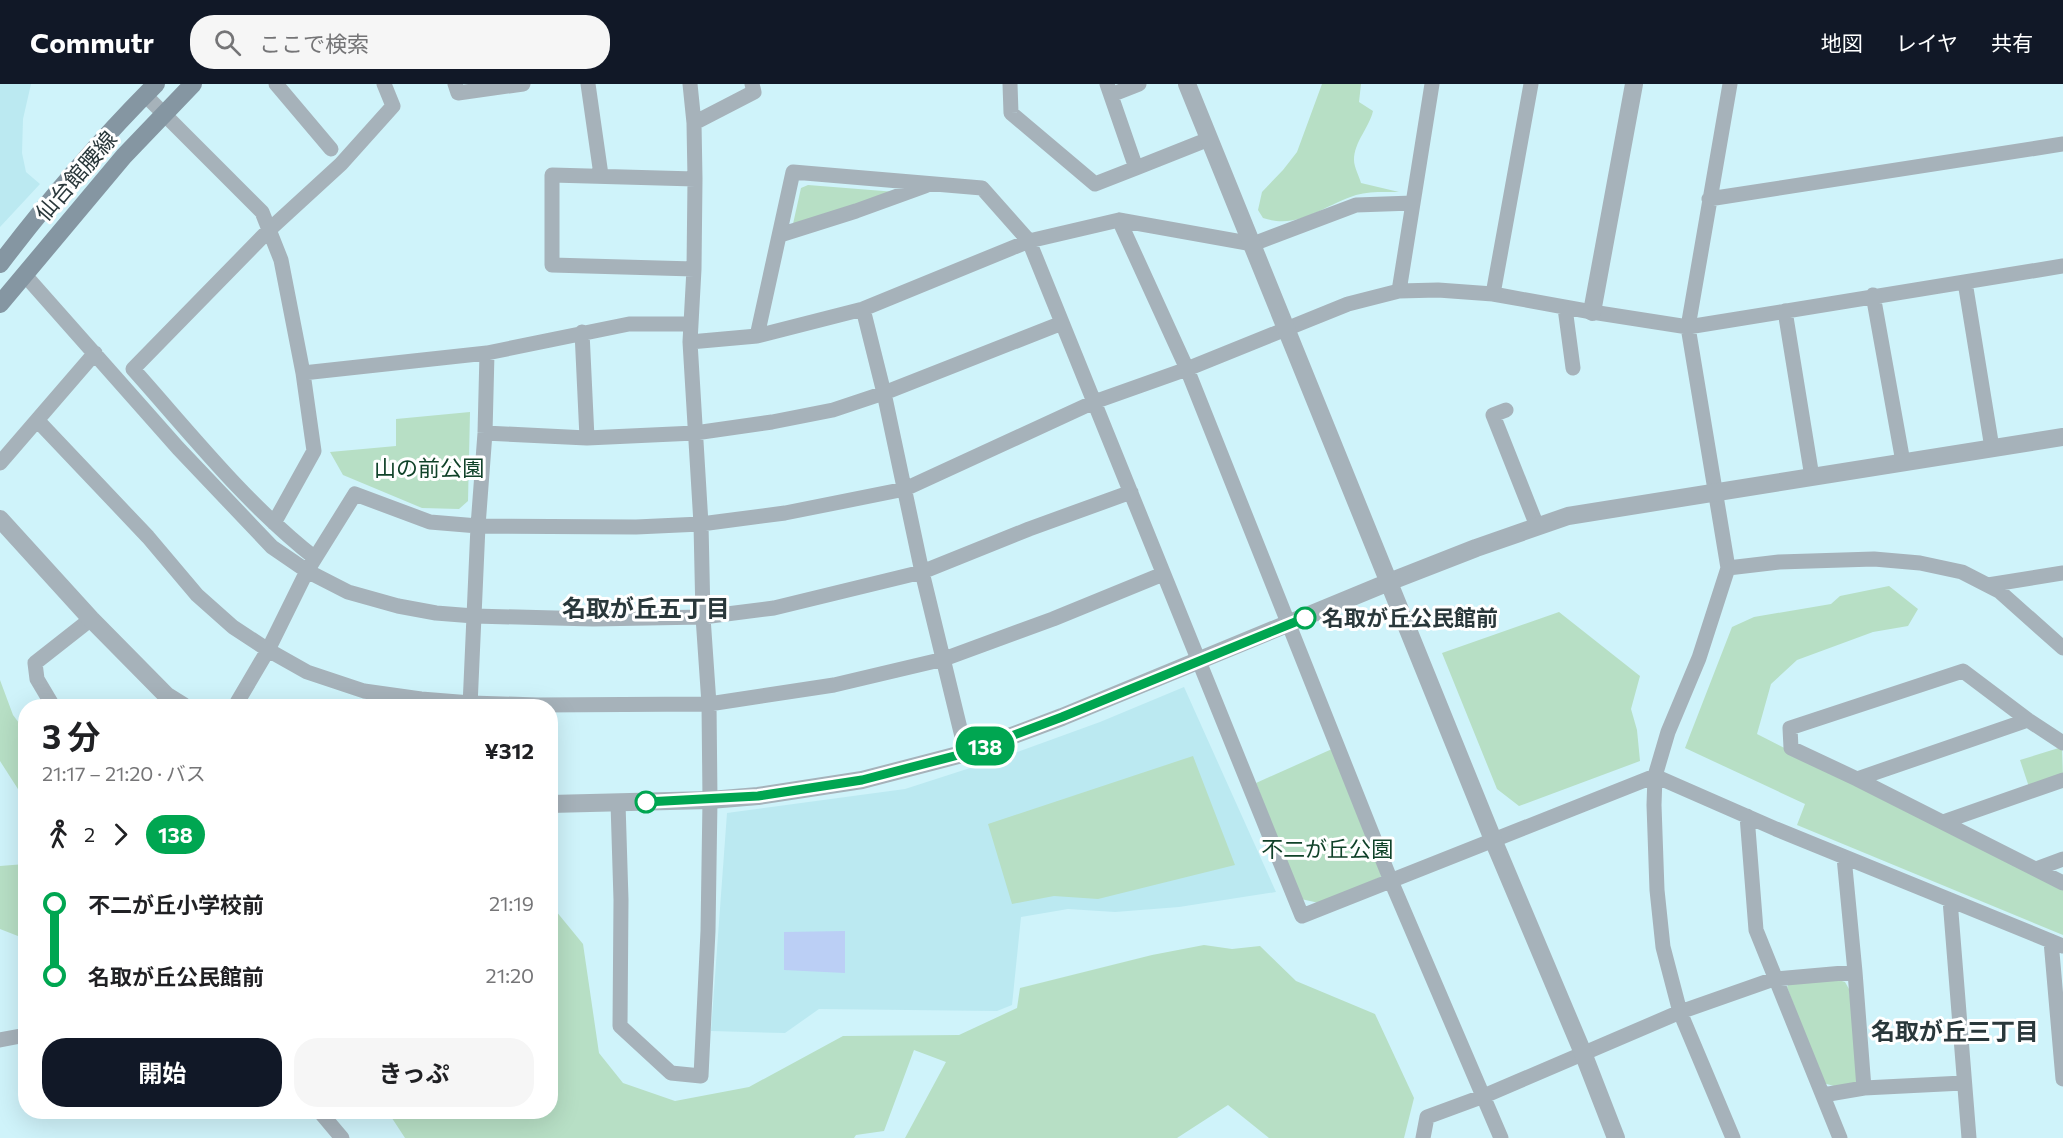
<!DOCTYPE html>
<html lang="ja">
<meta charset="utf-8">
<style>
body{margin:0;font-family:Commissioner,"Noto Sans JP",sans-serif;background:#f6f6f6;color:#202124;height:100vh;display:flex;flex-direction:column;font-size:22px;white-space:nowrap}
*{box-sizing:border-box;margin:0}
p{font-size:20px;color:#757577}
.icon{flex:none;width:33px;height:33px;fill:none;stroke:currentColor;stroke-width:2;stroke-linecap:round;stroke-linejoin:round}
.map{position:relative;flex:1;overflow:hidden}
.details{position:absolute;left:18px;top:615px;width:540px;height:420px;display:flex;flex-direction:column;background:#fff;border-radius:24px;box-shadow:0 6px 24px #0002}
.details>*{flex:none}
.badge{padding:0 12px;border-radius:20px;font-size:21px;line-height:39px}
.map>.badge{position:absolute;translate:-50% -50%;box-shadow:0 0 0 3px #fff}
.legs{display:flex;align-items:center;gap:9px;height:66px;padding:0 24px;font-size:20px}
.legs p{margin-inline-start:auto}
.overview{display:flex;align-items:center;justify-content:space-between;height:102px;padding:0 24px}
h1{font-size:33px;font-weight:700;line-height:45px}
.cta{display:flex;gap:12px;margin-top:auto;padding:12px 24px}
.cta a{flex:1;height:69px;border-radius:24px;background:#111827;color:#fff;font-size:24px;font-weight:700;line-height:69px;text-align:center}
.cta a+a{background:#f6f6f6;color:#202124}
ul{padding:0 24px;list-style:none}
li{display:flex;align-items:center;gap:21px;height:72px;font-size:22px}
li i{display:grid;place-items:center;width:9px;height:100%;margin:0 8px;background:currentColor}
li i::after{content:'';width:15px;height:15px;margin:-8px;border:4px solid;border-radius:50%;background:#fff}
li p{margin-inline-start:auto}
li:first-child i{background:linear-gradient(#0000 50%,currentColor 0)}
li:last-child i{background:linear-gradient(currentColor 50%,#0000 0)}
header{display:flex;align-items:center;gap:36px;box-sizing:border-box;height:84px;padding:0 30px;background:#111827;color:#fff}
header strong{font-size:28px}
nav{display:flex;gap:33px;margin-inline-start:auto;font-size:21px}
.search{width:420px;height:54px;background:#f6f6f6;display:flex;align-items:center;gap:15px;box-sizing:border-box;padding:0 21px;border-radius:24px;color:#757577;font-size:22px}
.map>svg:first-child{display:block}
.built{fill:#bbe9f1}
.green{fill:#b7dfc5}
.water{fill:#bbcff5}
.lines{fill:none;stroke-linecap:round;stroke-linejoin:round}
.minor{stroke:#a6b2ba;stroke-width:15}
.tertiary{stroke:#a6b2ba;stroke-width:18}
.secondary{stroke:#8596a2;stroke-width:18}
.line-1-casing{stroke:#fff;stroke-width:14}
.line-1{stroke:#00a651;stroke-width:9}
.stop-1-dot{fill:#fff;stroke:#00a651;stroke-width:3}
.labels{text-anchor:middle;stroke-width:6;stroke-linejoin:round;paint-order:stroke}
.street-label{font-size:22px;fill:#2a383b;stroke:#fff}
.park-label{font-size:22px;fill:#104229;stroke:#fff}
.stop-label{font-size:22px;font-weight:bold;fill:#2a383b;stroke:#fff;text-anchor:start}
.neighbourhood-label{font-size:24px;font-weight:bold;fill:#2a383b;stroke:#fff}
</style>
<header>
<strong>Commutr</strong>
<div class="search"><svg class="icon" aria-label="search" viewBox="0 0 24 24"><circle cx="10" cy="10" r="6"/><path d="M15 15l6 6"/></svg>ここで検索</div>
<nav><a>地図</a><a>レイヤ</a><a>共有</a></nav>
</header>
<div class="map">
<svg width="2063" height="1054" viewBox="0 0 2063 1054">
<rect width="100%" height="100%" fill="#cff3fa"/>
<path class="built" d="M 0,0 L 31,0 L 23,35 L 22,69 L 26,88 L 40,100 L 0,143 Z
M 1184,603 L 1276,808 L 1179,823 L 1115,828 L 1068,825 L 1021,833 L 1012,921 L 997,927 L 819,925 L 785,949 L 711,947 L 727,729 L 905,705 L 998,675 L 1100,638 Z"/>
<path class="green" d="M 1322,0 L 1361,0 L 1359,18 L 1373,27 C 1369,44 1354,58 1354,76 C 1354,83 1359,92 1361,99 L 1399,108 C 1385,108 1370,107 1356,111 C 1324,121 1299,146 1263,134 L 1258,126 L 1262,108 L 1283,86 L 1297,68 Z
M 808,101 L 896,108 L 793,140 L 801,104 Z
M 470,328 L 468,417 L 459,425 L 422,424 L 343,391 L 330,368 L 396,362 L 396,335 Z
M 1889,502 L 1918,525 L 1908,542 L 1873,548 L 1797,576 L 1771,600 L 1757,650 L 2063,805 L 2063,851 L 1797,741 L 1805,720 L 1685,664 L 1732,543 L 1754,533 L 1831,520 L 1840,512 Z
M 1559,528 L 1640,592 L 1631,625 L 1637,646 L 1640,677 L 1519,722 L 1497,705 L 1442,569 Z
M 0,596 L 13,631 L 25,647 L 25,716 L 0,677 Z
M 2062,663 L 2063,693 L 2029,703 L 2020,676 Z
M 1332,665 L 1380,784 L 1381,793 L 1319,819 L 1301,815 L 1256,699 Z
M 1193,672 L 1235,781 L 1098,815 L 1054,812 L 1012,820 L 988,740 Z
M 25,780 L 26,780 L 25,859 L 23,854 L 0,845 L 0,782 Z
M 551,821 L 583,860 L 599,969 L 623,999 L 675,1017 L 749,1003 L 843,952 L 959,951 L 1017,924 L 1020,904 L 1152,871 L 1204,861 L 1232,865 L 1260,862 L 1296,897 L 1375,930 L 1414,1014 L 1404,1054 L 1269,1054 L 1228,1021 L 1177,1054 L 905,1054 L 946,978 L 914,966 L 884,1047 L 856,1051 L 854,1054 L 405,1054 L 388,1028 L 550,1028 Z
M 1832,894 L 1845,898 L 1849,905 L 1860,993 L 1856,999 L 1834,1002 L 1823,999 L 1787,903 L 1790,897 Z"/>
<path class="water" d="M 845,847 L 845,889 L 784,886 L 784,848 Z"/>
<g class="lines">
<path class="minor" d="M 276,0 L 331,65
M 455,0 L 458,9 L 523,0
M 588,0 L 601,91
M 1010,0 L 1011,29 L 1095,100 L 1136,84 L 1107,0
M 1730,0 L 1688,243 L 1728,484 L 1699,574 L 1668,648 L 1655,692 L 1654,721 L 1657,806 L 1663,863 L 1680,928 L 1733,1054
M 145,11 L 262,128 L 281,176 L 303,289 L 314,367 L 274,439
M 1111,11 L 1139,0
M 694,39 L 754,8 L 752,0
M 1136,84 L 1209,55
M 1709,115 L 2063,60
M 1119,136 L 1187,285 L 1391,797 L 1501,1054
M 780,151 L 856,127 L 925,102
M 694,185 L 552,181 L 552,91 L 695,95
M 24,190 L 178,364 L 272,463 L 307,487 L 348,508 L 398,522 L 436,529 L 474,532 L 593,535 L 703,533 L 774,524 L 922,488 L 1029,445 L 1131,408
M 1965,198 L 1992,364
M 1399,207 L 1432,0
M 1493,210 L 1531,0
M 1873,211 L 1903,378
M 1565,224 L 1573,284
M 863,225 L 884,309 L 922,488 L 966,669
M 1785,227 L 1812,393
M 582,248 L 587,354
M 757,252 L 793,88 L 982,104 L 1029,157 L 1302,832 L 1655,692 L 1776,745 L 2063,862
M 690,258 L 757,252 L 863,225 L 1029,157 L 1119,136 L 1253,160 L 1356,121 L 1413,119
M 303,289 L 487,269 L 629,240 L 690,240
M 1506,326 L 1493,331 L 1537,442
M 38,337 L 148,453 L 197,511 L 233,543 L 268,566 L 307,588 L 364,607 L 421,615 L 471,619 L 538,621 L 709,620 L 834,601 L 944,575 L 1053,535 L 1163,490
M 485,349 L 587,354 L 695,349 L 772,338 L 833,326 L 884,309 L 1062,239
M 0,379 L 95,269
M 315,474 C 246,420 191,350 133,285 L 269,146 L 341,80 L 393,22 L 384,0
M 1728,484 L 1779,478 L 1874,475 L 1920,479 L 1962,488 L 1999,507 L 2063,564
M 1988,501 L 2063,489
M 53,622 L 37,595 L 35,579 L 91,535
M 235,622 L 268,566 L 307,487 L 355,410 L 430,438 L 478,442 L 636,443 L 701,440 L 785,429 L 905,405 L 1094,318 L 1187,285 L 1348,220 L 1399,207 L 1438,206 L 1493,210 L 1592,228 L 1688,243 L 2063,182
M 470,622 L 478,442 L 485,349 L 487,269
M 2063,659 L 2028,636 L 1963,587 L 1790,644 L 1791,664 L 1857,695 L 2063,799
M 1857,695 L 2028,636
M 618,719 L 621,816 L 620,942 L 671,989 L 701,992 L 708,847 L 710,716 L 709,620 L 703,533 L 701,440 L 690,258 L 694,185 L 695,95 L 694,39 L 690,0
M 1747,732 L 1756,846 L 1840,1054
M 1943,738 L 2063,696
M 1844,773 L 1855,888 L 1864,1004
M 2036,785 L 2063,775
M 1950,816 L 1969,1054
M 2051,857 L 2063,995
M 0,956 L 26,951
M 1823,1011 L 1864,1004 L 1963,999
M 320,1028 L 342,1054
M 1423,1054 L 1427,1033 L 1484,1012 L 1680,928 L 1774,895 L 1855,888"/>
<path class="tertiary" d="M 1187,0 L 1494,758 L 1583,969 L 1616,1054
M 1592,228 L 1634,0
M 0,435 L 91,535 L 167,612 L 183,622
M 550,720 L 710,716 L 758,712 L 862,696 L 966,669 L 1062,633 L 1389,498 L 1476,464 L 1568,432 L 2063,353"/>
<path class="secondary" d="M 0,180 C 48,117 100,56 156,0
M 0,220 L 124,72 L 193,0"/>
</g>
<g class="lines">
<g class="line-1-casing">
<path id="line-1" d="M 646,718 L 758,712 L 862,696 L 966,669 L 1062,633 L 1305,534"/>
</g>
<use href="#line-1" class="line-1"/>
</g>
<g class="stop-1-dot">
<circle cx="1305" cy="534" r="10"/>
<circle cx="646" cy="718" r="10"/>
</g>
<g class="labels">
<g class="street-label">
<text transform="translate(76 92) rotate(-49)" y="8">仙台館腰線</text>
</g>
<g class="park-label">
<text x="429" y="392">山の前公園</text>
<text x="1327" y="773">不二が丘公園</text>
</g>
<g class="stop-label">
<text x="1322" y="542">名取が丘公民館前</text>
</g>
<g class="neighbourhood-label">
<text x="646" y="533">名取が丘五丁目</text>
<text x="1955" y="956">名取が丘三丁目</text>
</g>
</g>
</svg>
<b class="badge" style="left:985px;top:662px;background:#00a651;color:#fff">138</b>
<section class="details">
<div class="overview"><div><h1>3 分</h1><p>21:17 – 21:20 · バス</p></div><b>¥312</b></div>
<div class="legs"><svg class="icon" aria-label="walk" viewBox="0 0 24 24"><circle cx="13" cy="4" r="2"/><path d="M13 8l-2 6 4 7M11 14l-3 7M7 12l3-4h3l4 4"/></svg>2<svg class="icon" aria-label="forward" viewBox="0 0 24 24"><path d="M9 5l7 7-7 7"/></svg><b class="badge" style="background:#00a651;color:#fff">138</b></div>
<ul>
<li><i style="color:#00a651"></i><b>不二が丘小学校前</b><p>21:19</p></li>
<li><i style="color:#00a651"></i><b>名取が丘公民館前</b><p>21:20</p></li>
</ul>
<div class="cta"><a>開始</a><a>きっぷ</a></div>
</section>
</div>
